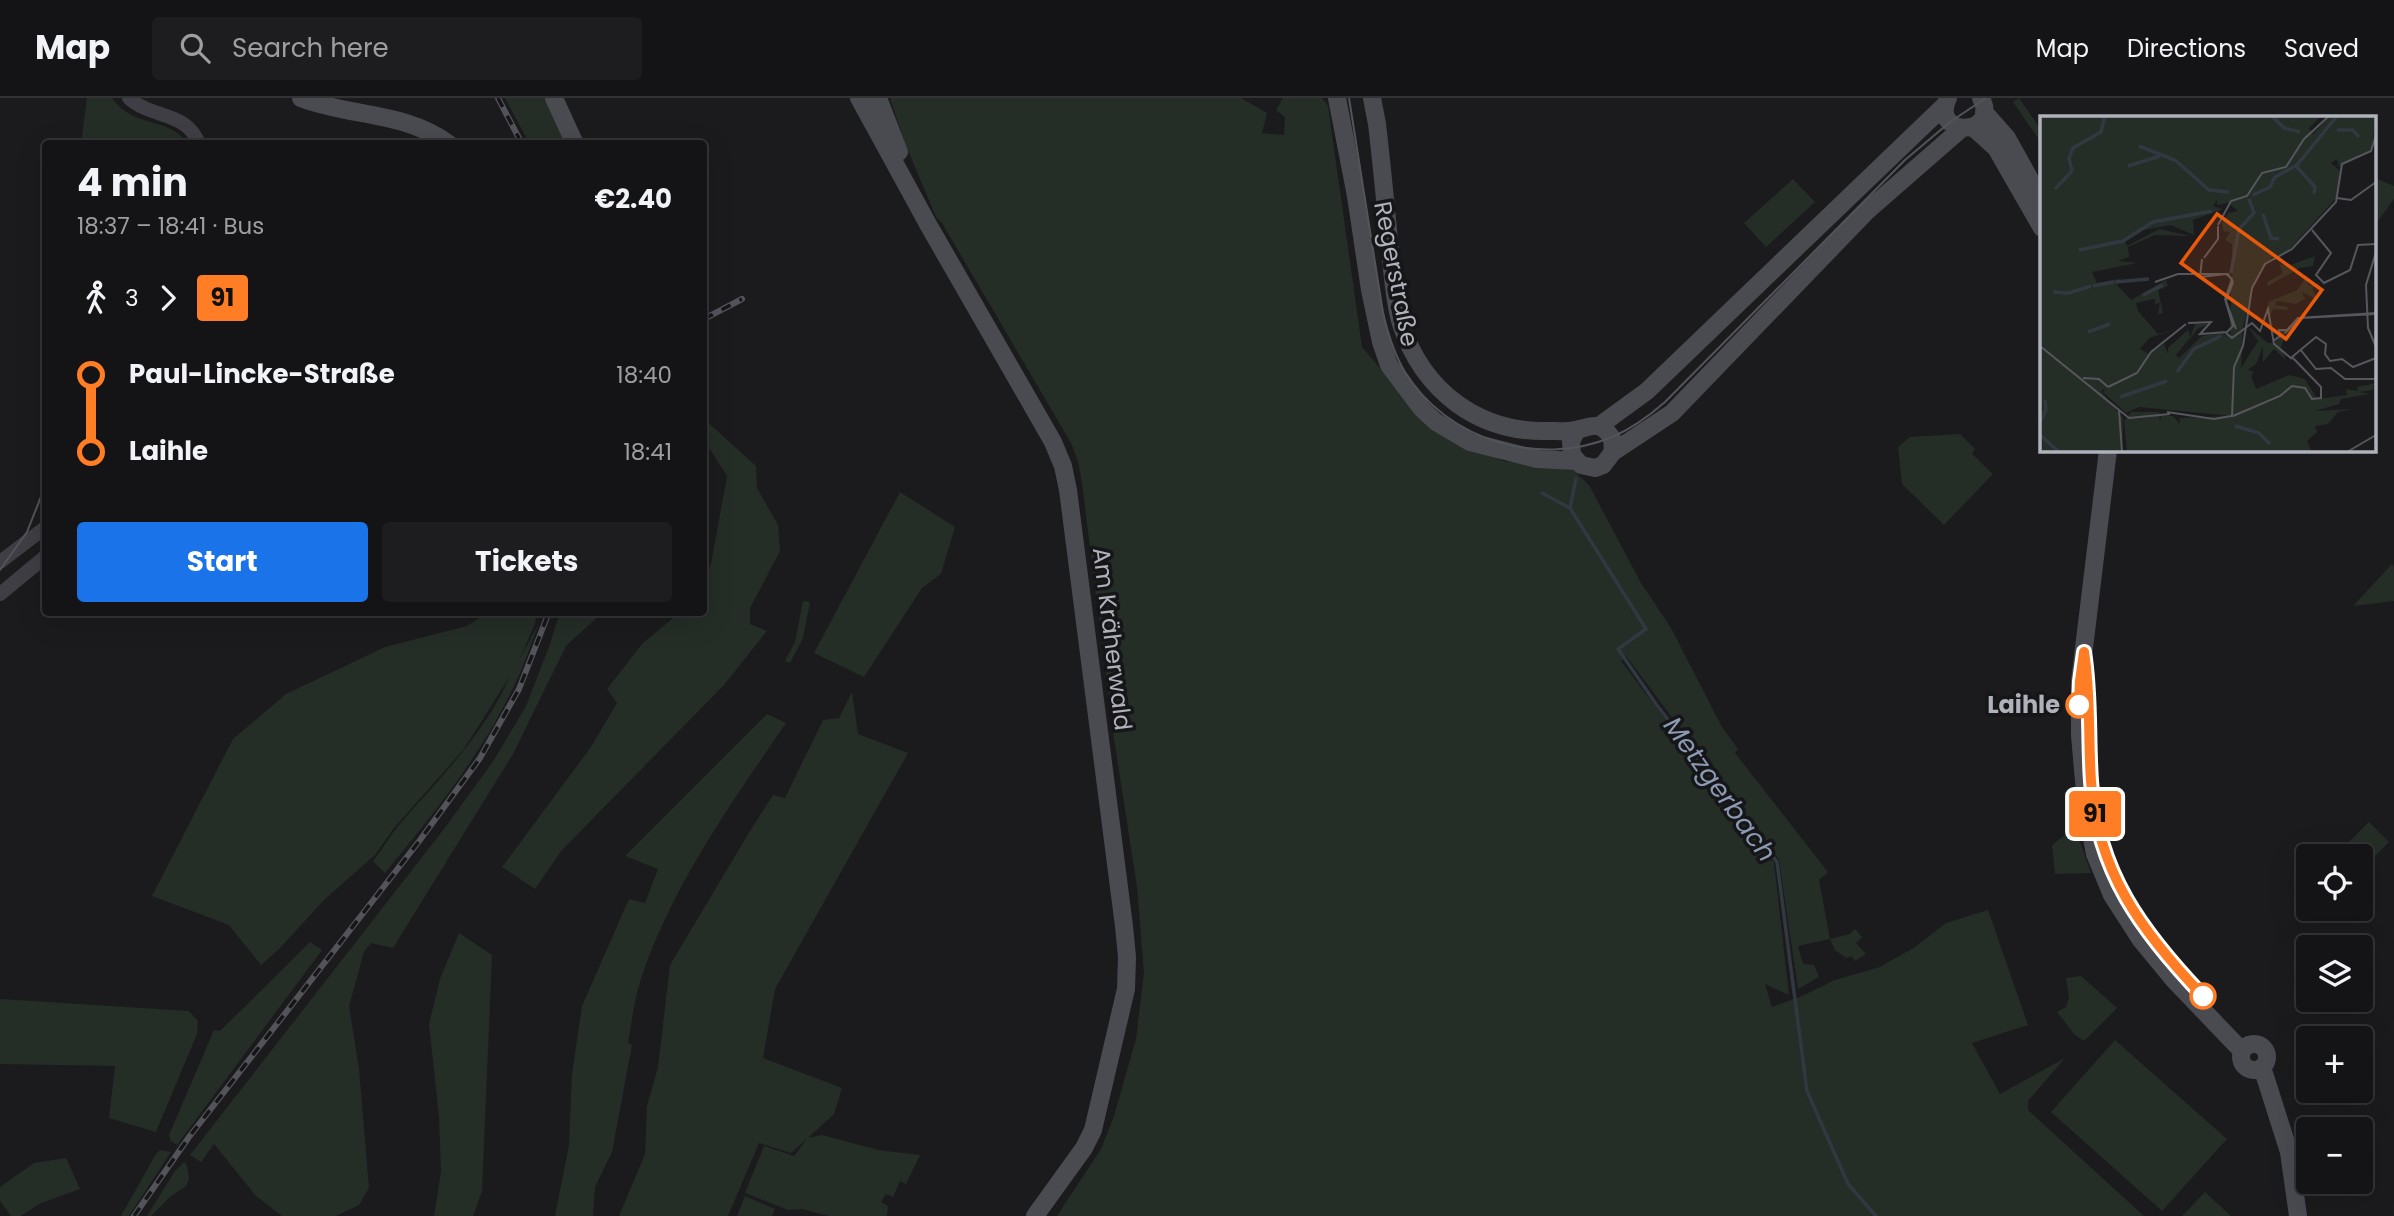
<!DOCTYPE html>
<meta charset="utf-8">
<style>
body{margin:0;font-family:Poppins,sans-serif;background:#1d1d1f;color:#f1f3f6;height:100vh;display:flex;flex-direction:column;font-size:26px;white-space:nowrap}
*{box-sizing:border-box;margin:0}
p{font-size:23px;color:#9d9ea1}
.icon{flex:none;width:38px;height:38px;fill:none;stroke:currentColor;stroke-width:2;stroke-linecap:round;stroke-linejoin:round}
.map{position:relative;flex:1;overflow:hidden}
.sheet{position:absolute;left:42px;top:42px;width:665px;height:476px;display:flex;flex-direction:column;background:#141416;border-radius:7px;box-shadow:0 7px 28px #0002,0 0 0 2px #333335}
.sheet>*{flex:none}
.badge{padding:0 14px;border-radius:5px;font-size:24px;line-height:46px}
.buttons{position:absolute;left:2296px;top:746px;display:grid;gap:14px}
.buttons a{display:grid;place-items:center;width:77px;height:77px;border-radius:7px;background:#141416;box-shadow:0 7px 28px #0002,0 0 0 2px #333335;font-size:35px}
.map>.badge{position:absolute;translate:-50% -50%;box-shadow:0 0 0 4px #fff}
.legs{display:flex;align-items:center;gap:10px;height:77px;padding:0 35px;font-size:23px}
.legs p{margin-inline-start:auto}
.overview{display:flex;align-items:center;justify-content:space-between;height:119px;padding:0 35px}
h1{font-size:38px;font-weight:700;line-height:52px}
.cta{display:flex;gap:14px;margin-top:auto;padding:14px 35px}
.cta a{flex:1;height:80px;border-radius:7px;background:#1a73e8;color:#fff;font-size:28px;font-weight:700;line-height:80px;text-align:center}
.cta a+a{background:#1d1d1f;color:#f1f3f6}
ul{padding:0 35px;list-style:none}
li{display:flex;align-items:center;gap:24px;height:77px;font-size:26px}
li i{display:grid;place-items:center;width:10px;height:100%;margin:0 9px;background:currentColor}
li i::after{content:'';width:18px;height:18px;margin:-9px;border:5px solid;border-radius:50%;background:#141416}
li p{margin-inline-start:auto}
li:first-child i{background:linear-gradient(#0000 50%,currentColor 0)}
li:last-child i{background:linear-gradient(currentColor 50%,#0000 0)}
header{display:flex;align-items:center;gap:42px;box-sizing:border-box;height:98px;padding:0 35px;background:#141416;border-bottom:2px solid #333335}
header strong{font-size:33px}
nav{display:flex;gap:38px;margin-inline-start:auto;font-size:24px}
.search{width:490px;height:63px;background:#1d1d1f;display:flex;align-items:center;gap:18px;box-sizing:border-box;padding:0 24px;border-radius:7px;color:#9d9ea1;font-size:26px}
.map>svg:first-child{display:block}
.green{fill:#252d27}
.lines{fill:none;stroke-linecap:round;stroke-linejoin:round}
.stream{stroke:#323840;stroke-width:3.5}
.tertiary{stroke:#3e3e44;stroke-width:14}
.secondary{stroke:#4a4b51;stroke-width:18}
.tram{stroke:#53545a;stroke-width:2}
.rail-casing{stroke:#53545a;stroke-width:6}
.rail{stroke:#161618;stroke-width:3.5;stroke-dasharray:10;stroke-linecap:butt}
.line-1-casing{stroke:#fff;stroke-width:16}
.line-1{stroke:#ff7d24;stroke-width:10}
.stop-1-dot{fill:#fff;stroke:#ff7d24;stroke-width:3.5}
.labels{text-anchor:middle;stroke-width:7;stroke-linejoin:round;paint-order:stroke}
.street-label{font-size:24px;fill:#afb1bb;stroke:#161618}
.stop-label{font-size:24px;font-weight:bold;fill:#afb1bb;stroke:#161618;text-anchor:end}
.water-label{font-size:26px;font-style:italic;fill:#8a9ab2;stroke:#161618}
.inset-river{fill:none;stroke:#323840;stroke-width:3.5}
.inset-road{fill:none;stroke:#56575c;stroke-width:2}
.view{fill:#e8590c;fill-opacity:0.15;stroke:#e8590c;stroke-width:3.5}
.inset-edge{fill:none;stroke:#afb1bb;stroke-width:3.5}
</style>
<header>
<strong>Map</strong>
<div class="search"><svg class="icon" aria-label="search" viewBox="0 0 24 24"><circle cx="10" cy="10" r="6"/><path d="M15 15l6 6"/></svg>Search here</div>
<nav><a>Map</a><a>Directions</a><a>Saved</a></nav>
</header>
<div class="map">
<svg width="2394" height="1118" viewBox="0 0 2394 1118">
<rect width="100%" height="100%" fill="#1b1b1d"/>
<path class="green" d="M 87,0 L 112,0 C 133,31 169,18 187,45 L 81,45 Z
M 505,0 L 546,0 L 566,45 L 529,45 Z
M 890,0 L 1241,0 L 1267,15 L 1262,35 L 1284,37 L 1285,19 L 1276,12 L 1283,0 L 1322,0 L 1328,8 L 1362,249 L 1432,331 L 1503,363 L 1573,372 L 1589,387 L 1641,485 L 1671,530 L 1722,629 L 1738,651 L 1735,655 L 1828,774 L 1819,782 L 1830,841 L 1850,836 L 1855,831 L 1862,839 L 1856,845 L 1866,856 L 1855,863 L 1851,858 L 1846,860 L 1835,852 L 1830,841 L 1798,848 L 1803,866 L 1814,867 L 1819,879 L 1798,891 L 1779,762 L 1626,558 L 1621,563 L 1774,765 L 1789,897 L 1765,886 L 1772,909 L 1802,898 L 1835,882 L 1880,869 L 1915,849 L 1946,825 L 1988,812 L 2028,927 L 1972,945 L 2000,996 L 2065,960 L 2028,1003 L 2028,1012 L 2144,1118 L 1057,1118 L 1101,1051 L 1114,1018 L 1136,941 L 1144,875 L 1137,789 L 1113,634 L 1082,385 L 1078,363 L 1071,345 L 942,125 L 936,119 L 904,43 Z
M 2019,0 L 2042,33 L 2042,46 L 2013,4 Z
M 2375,80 L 2394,88 L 2394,101 L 2375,127 Z
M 1793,81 L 1815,104 L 1766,149 L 1744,125 Z
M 704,321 L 756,368 L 757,390 L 778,427 L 780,453 L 750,510 L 750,526 L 767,533 L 724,587 L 562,752 L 535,791 L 502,769 L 591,649 L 617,605 L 607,591 L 642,546 L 679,515 L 704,514 L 704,477 L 711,466 L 727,378 L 704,342 Z
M 1960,336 L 1975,351 L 1972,356 L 1993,376 L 1944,427 L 1902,386 L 1898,349 L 1910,339 Z
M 900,394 L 955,429 L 941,476 L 922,490 L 864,579 L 814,555 Z
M 2392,466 L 2394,470 L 2394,503 L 2353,508 Z
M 803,503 L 810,504 L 803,540 L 790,565 L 785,563 L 795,544 Z
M 489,514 L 537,515 L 535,526 L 519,562 L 539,525 C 533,541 527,559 520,575 C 488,649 436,713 385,775 L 373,763 C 382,752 389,739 398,728 C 439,681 485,636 510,578 L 464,651 L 394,730 L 375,757 L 325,801 L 280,850 L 261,867 L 229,827 L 152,798 L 233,641 L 286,596 L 385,549 L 467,528 Z
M 560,514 L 602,515 L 566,548 L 513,656 L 393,850 L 371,845 L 364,854 L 349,908 L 359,971 L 369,1090 L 359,1107 L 336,1118 L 282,1118 L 256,1098 L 214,1046 L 201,1064 L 190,1057 L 447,727 L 494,662 L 526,608 L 549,549 Z
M 852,594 L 858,636 L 908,655 L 775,891 L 763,960 L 842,990 L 834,1016 L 808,1040 L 822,1037 L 878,1052 L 920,1057 L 906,1086 L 900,1083 L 893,1099 L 886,1096 L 881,1104 L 888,1108 L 887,1118 L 829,1118 L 802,1111 L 788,1112 L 745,1095 L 764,1048 L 794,1058 L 807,1041 L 791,1055 L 759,1045 L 728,1118 L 619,1118 L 645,1056 L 647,1008 L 658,969 L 670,867 L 750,733 L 773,697 L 785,700 L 823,622 L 839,620 Z
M 767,616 L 786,625 C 731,706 672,787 641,881 C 634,901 632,924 628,945 L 632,947 L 612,1054 L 595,1089 L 593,1118 L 555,1118 L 569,1047 L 572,976 L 582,908 L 629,801 L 645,805 L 658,771 L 625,758 Z
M 2369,724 L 2389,744 L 2361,772 L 2361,758 L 2345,758 L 2340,753 Z
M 2073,731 L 2078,738 L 2091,775 L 2055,776 L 2052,747 Z
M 459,835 L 492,857 L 482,1093 L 473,1118 L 434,1118 L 441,1074 L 439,1019 L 429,926 L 440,881 Z
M 310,844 L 322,852 L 177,1047 L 171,1043 L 169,1037 L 214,932 L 220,933 Z
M 2081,878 L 2117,910 L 2084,943 L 2074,936 L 2057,914 L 2066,909 L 2069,900 L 2066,880 Z
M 0,901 L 189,913 L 198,923 L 197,936 L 156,1034 L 109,1020 L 115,968 L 0,966 Z
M 2115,942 L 2227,1041 L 2162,1113 L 2051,1014 Z
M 160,1052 L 171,1054 L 129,1118 L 121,1118 L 156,1056 Z
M 66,1060 L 80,1091 L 39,1106 L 21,1118 L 11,1118 L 0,1103 L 0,1089 L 34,1065 Z
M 184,1064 L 187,1067 L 189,1081 L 186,1088 L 171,1098 L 151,1118 L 147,1118 L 175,1073 Z
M 2205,1094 L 2231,1118 L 2182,1118 Z
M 745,1098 L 775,1111 L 772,1118 L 737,1118 Z"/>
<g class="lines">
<path class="stream" d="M 1542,395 L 1570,410 L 1646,531 L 1618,551 L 1656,606 L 1777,764 L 1807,993 L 1848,1086 L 1876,1118
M 1570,410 L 1576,381"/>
<path class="tertiary" d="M 129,0 C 152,21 187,13 199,46
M 0,464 L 46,429
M 0,496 L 46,458"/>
<path class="secondary" d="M 301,0 C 350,19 404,13 449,46
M 554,0 L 575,46
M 859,0 L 929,128 L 1053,344 L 1063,368 L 1068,392 L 1124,828 L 1127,859 L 1126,891 L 1093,1032 L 1084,1050 L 1035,1118
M 878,0 L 899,54
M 1337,0 L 1356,98 L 1370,192 L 1381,244 L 1389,267 L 1422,311 L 1436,324 L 1470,344 L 1537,361 L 1576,363
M 1372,0 L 1377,26 C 1382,68 1386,111 1390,153 C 1393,177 1394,203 1401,226 C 1423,293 1478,335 1549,333 C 1557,333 1567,334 1575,332 C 1592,329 1599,321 1612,340 L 1613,354
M 1948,0 C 1929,40 2001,39 1981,0
M 1984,14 L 2007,40 L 2042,103
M 1973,29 L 1996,50 L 2042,130
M 1599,328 L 1647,293 L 1945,7
M 1577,332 L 1571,343 L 1572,357 L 1581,367 L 1595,370 L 1603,367 L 1613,354 L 1672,315 L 1867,113 L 1961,31
M 2108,352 L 2080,583 L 2080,637 L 2083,672 L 2087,714 L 2095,756 L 2112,797 L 2141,842 L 2174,882 L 2242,953
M2241 959a13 13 0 1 1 26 0a13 13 0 1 1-26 0Z
M 2262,969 L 2289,1054 L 2298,1118"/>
<path class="tram" d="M 1349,0 L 1383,215 C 1388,236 1394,256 1405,274 C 1447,342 1538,370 1612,339 C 1631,331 1649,318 1665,304 L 1905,62 L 1950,24 L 1986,0
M 0,472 L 27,434 L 46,386"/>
<g class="rail-casing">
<path id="rail" d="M 498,0 L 522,46
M 704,221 L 742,201
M 134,1118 L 189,1039 L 420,742 L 480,660 L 519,591 L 549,514"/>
</g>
<use href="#rail" class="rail"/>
</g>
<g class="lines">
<g class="line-1-casing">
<path id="line-1" d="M 2079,607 L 2080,583 L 2084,554 C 2091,597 2088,640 2091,683 C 2097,774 2142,834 2203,898"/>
</g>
<use href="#line-1" class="line-1"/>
</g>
<g class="stop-1-dot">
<circle cx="2079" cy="607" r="12"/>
<circle cx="2203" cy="898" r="12"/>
</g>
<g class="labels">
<g class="street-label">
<text transform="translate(1396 176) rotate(79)" y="8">Regerstraße</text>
<text transform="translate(1112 541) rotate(83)" y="8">Am Kräherwald</text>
</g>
<g class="stop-label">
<text x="2060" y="615">Laihle</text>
</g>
<g class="water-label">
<text transform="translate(1720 691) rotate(54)" y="9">Metzgerbach</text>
</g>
</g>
<g transform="translate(2040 18)">
<rect width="336" height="336" fill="#1b1b1d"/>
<path d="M 0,0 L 281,0 L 269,12 L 273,18 L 290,0 L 336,0 L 332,33 L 299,51 L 297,43 L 291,47 L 300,55 L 298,80 L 248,135 L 231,142 L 215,165 L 203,211 L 201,252 L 218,225 L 208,211 L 228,227 L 235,227 L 239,215 L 247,214 L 241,231 L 246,244 L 234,233 L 223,246 L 223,230 L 216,248 L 208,254 L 214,256 L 211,260 L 216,273 L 249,259 L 265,263 L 277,283 L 307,279 L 306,273 L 318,275 L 317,271 L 336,267 L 333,274 L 319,276 L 330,278 L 301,283 L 299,288 L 275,295 L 313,293 L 298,296 L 288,308 L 275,310 L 277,316 L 267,325 L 272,336 L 87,336 L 84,305 L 91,296 L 119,296 L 120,305 L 121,300 L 133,300 L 140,308 L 139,302 L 191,300 L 99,291 L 86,297 L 63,276 L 66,272 L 61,275 L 83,302 L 82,336 L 0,336 ZM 177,84 L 177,89 L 188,87 L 198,95 L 188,97 L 182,107 L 183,115 L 190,116 L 185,124 L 192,128 L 190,221 L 182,217 L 162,220 L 139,242 L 136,239 L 153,218 L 139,241 L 157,213 L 169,208 L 156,207 L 150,221 L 148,214 L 128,232 L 128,238 L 124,228 L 109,238 L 100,233 L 109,222 L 137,213 L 118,218 L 98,195 L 96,187 L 115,183 L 115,188 L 120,187 L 118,198 L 123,197 L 118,174 L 128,170 L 126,164 L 91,184 L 74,166 L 83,162 L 57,167 L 52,156 L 97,147 L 78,145 L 89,141 L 88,131 L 115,119 L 150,120 L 119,113 L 87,130 L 85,124 L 103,114 L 131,109 L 154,119 L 153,104 L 183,93 L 173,90 ZM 275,140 L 273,150 L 260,152 L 228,170 L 227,166 L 243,157 L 239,148 L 248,150 ZM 265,163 L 270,170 L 282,166 L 272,172 L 278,184 L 262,176 L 265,183 L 256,188 L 237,185 L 235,189 L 247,191 L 248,194 L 233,193 L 230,200 L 228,186 L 257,174 Z" fill="#252d27" fill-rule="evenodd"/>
<path class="inset-river" d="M 232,0 L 244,12 L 260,16M 297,14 L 313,14 L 319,21M 99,30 L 135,44 L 169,74 L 189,76M 88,50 L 120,40M 256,50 L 275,71 L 274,78M 15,73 L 32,55 L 29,42 L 33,32 L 61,16 L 65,0M 213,79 L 230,71 L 235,61 L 257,49 L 297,0M 223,98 L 231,122 L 239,123M 39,134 L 83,125 L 113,106 L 172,95M 191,157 L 199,113 L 214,97 L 209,83M 75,166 L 109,163M 53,170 L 74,166M 13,176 L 29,177 L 51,170M 103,179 L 123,169M 48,216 L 70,208M 137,256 L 154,233 L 181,220M 80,281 L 127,265M 0,306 L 6,294 L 5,284M 195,310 L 219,317 L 230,328M 0,319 L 19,336"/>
<path class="inset-road" d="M 297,82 L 311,84 L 336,66M 178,109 L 191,85 L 207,80 L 222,57 L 246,51 L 264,23 L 289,0M 272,114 L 291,137 L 276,159 L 284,167 L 310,154 L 318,129 L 336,128M 336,136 L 326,169 L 328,212 L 336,231M 164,142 L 178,123 L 178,110M 162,143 L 160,161 L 186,158 L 192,163 L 185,183 L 193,210 L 186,217M 115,166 L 138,158 L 188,158 L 193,166 L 186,185 L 196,213M 148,207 L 171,206 L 160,218 L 187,216M 186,217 L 192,222 L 212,207 L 220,215 L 228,193 L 234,228 L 252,243M 245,217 L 261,202 L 336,198M 233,225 L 240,220 L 239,214 L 247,214 L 258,202 L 336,197M 0,230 L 89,302 L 130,298M 260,233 L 276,253 L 291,252 L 305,263 L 336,263M 43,262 L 59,263 L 68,271M 68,271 L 97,257 L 111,236 L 146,208M 79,294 L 82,336M 127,296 L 174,303 L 191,300M 193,300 L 240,280 L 252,270 L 265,272 L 272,283 L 281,282 L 281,271 L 252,241 L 276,221 L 286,228 L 285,238 L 290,245 L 302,243 L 313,251 L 336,242M 192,301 L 194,251 L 203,230 L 212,172 L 225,148 L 252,133 L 296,86 L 302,48 L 331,35 L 336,19M 307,336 L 336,319"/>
<path class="view" d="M 177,98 L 282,174 L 246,223 L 141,147 Z"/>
<rect width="336" height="336" class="inset-edge"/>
</g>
</svg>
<div class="buttons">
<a><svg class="icon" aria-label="locate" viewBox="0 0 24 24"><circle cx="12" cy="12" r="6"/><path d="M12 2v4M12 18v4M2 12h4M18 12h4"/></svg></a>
<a><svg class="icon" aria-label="layers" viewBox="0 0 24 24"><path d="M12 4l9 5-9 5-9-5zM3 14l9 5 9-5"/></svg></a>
<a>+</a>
<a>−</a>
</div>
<b class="badge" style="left:2095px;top:716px;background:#ff7d24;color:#111">91</b>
<section class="sheet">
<div class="overview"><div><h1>4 min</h1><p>18:37 – 18:41 · Bus</p></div><b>€2.40</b></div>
<div class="legs"><svg class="icon" aria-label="walk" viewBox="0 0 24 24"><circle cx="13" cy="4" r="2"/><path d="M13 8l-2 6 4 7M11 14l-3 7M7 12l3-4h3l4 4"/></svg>3<svg class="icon" aria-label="forward" viewBox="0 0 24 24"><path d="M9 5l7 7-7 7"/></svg><b class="badge" style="background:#ff7d24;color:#111">91</b></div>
<ul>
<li><i style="color:#ff7d24"></i><b>Paul-Lincke-Straße</b><p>18:40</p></li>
<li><i style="color:#ff7d24"></i><b>Laihle</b><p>18:41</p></li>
</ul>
<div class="cta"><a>Start</a><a>Tickets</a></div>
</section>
</div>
